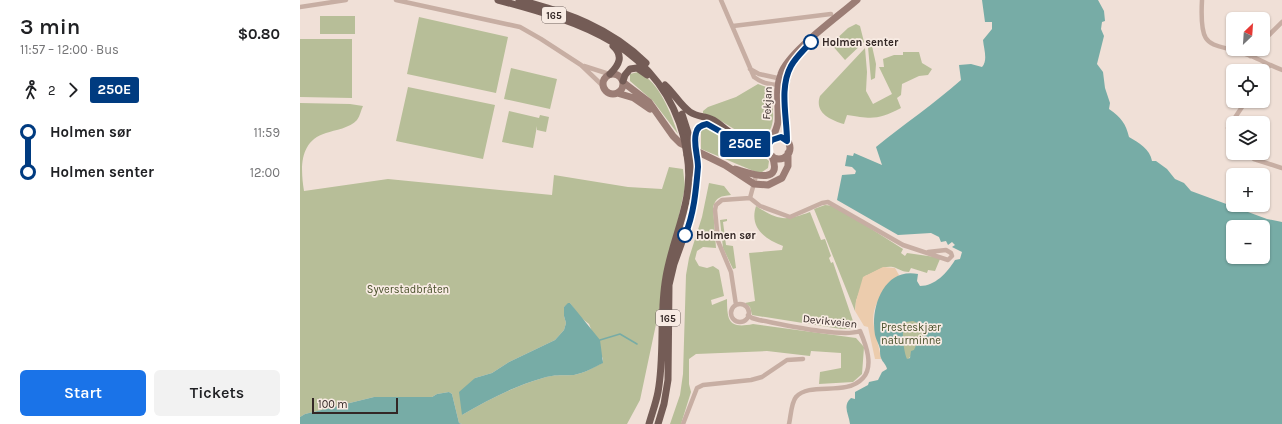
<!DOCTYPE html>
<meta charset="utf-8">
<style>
body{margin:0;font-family:Karla,sans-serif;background:#f2f2f2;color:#202124;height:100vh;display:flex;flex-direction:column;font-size:15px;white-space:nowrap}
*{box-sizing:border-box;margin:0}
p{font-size:13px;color:#757577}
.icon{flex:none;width:22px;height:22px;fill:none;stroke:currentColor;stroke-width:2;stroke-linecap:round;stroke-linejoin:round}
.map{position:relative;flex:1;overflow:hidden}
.sheet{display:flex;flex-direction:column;background:#fff;width:300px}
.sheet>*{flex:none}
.badge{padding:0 8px;border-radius:3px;font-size:14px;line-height:26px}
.needle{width:26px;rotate:25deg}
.controls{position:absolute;left:926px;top:12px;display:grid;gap:8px}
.controls a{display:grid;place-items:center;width:44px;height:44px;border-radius:6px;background:#fff;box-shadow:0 1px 3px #0004;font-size:20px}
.scale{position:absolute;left:12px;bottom:10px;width:86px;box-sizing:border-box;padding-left:4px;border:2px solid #332725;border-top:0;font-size:11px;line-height:14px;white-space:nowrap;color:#332725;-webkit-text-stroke:3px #f8ebe3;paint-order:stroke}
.map>.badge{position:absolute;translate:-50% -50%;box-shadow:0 0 0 2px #fff}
.legs{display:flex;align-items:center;gap:6px;height:44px;padding:0 20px;font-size:13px}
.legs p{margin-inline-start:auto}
.headline{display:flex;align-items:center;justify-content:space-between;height:68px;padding:0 20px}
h1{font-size:22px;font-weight:600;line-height:30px}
.button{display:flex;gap:8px;margin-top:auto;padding:8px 20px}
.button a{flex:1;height:46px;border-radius:6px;background:#1a73e8;color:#fff;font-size:16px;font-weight:600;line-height:46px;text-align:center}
.button a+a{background:#f2f2f2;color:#202124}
ul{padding:0 20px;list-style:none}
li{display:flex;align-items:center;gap:14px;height:40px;font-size:15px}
li i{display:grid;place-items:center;width:6px;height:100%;margin:0 5px;background:currentColor}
li i::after{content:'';width:10px;height:10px;margin:-5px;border:3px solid;border-radius:50%;background:#fff}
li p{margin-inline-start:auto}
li:first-child i{background:linear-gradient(#0000 50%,currentColor 0)}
li:last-child i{background:linear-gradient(currentColor 50%,#0000 0)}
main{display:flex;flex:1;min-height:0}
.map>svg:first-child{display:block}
.green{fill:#b7be98;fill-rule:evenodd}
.sand{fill:#ecccad}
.water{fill:#77aca6;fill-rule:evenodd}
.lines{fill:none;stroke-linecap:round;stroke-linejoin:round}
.stream{stroke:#77aca6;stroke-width:1.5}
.street{stroke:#c7aea3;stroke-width:4.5}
.secondary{stroke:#9b7d75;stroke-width:7}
.primary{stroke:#745c56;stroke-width:7}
.primary-bridge{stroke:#745c56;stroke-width:7}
.line-1-casing{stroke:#fff;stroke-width:9}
.line-1{stroke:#003b80;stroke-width:6}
.stop-1-dot{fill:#fff;stroke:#003b80;stroke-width:2}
.labels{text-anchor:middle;stroke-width:3.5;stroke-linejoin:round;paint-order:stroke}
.shield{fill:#f8ebe3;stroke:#6e625e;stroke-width:1}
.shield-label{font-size:10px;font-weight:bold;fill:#332725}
.stop-label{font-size:11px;font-weight:bold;fill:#332725;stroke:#f8ebe3;text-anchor:start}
.street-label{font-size:11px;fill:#332725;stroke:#f8ebe3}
.park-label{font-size:11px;fill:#48502a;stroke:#f8ebe3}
</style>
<main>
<section class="sheet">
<div class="headline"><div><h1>3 min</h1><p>11:57 – 12:00 · Bus</p></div><b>$0.80</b></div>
<div class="legs"><svg class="icon" aria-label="walk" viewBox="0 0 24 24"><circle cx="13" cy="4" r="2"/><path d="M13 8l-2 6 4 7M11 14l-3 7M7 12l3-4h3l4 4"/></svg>2<svg class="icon" aria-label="forward" viewBox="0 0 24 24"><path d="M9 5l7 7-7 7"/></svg><b class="badge" style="background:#003b80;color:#fff">250E</b></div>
<ul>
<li><i style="color:#003b80"></i><b>Holmen sør</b><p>11:59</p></li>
<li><i style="color:#003b80"></i><b>Holmen senter</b><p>12:00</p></li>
</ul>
<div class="button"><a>Start</a><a>Tickets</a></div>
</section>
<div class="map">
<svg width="982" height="424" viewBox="0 0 982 424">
<rect width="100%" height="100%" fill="#f0e0d7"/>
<path class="green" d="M 20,16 L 55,16 L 55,34 L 20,34 Z
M 119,17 L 208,37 L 196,93 L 107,74 Z
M 556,24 L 560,26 L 564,42 L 545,60 L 531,44 L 548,28 Z
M 0,39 L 52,39 L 52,98 L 0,97 Z
M 570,45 L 572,46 L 576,64 L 575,78 L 571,80 L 568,47 Z
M 565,48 L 567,72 L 566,91 L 573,104 L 592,94 L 579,67 L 584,67 L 583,59 L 594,55 L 603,55 L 603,52 L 619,52 L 622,63 L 632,69 L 628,75 L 619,76 L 602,84 L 601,95 L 597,98 L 601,108 C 578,120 572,119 547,115 L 544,124 C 531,120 514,113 520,96 Z
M 211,68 L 257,79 L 250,109 L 204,99 Z
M 338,72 C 360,82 371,114 378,134 L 353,101 L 330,81 L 330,74 Z
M 458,84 L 469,88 L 471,92 C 472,105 478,128 464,136 L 444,135 L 421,121 L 403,113 L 403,111 L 408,107 L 436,97 Z
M 108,87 L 195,105 L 183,159 L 96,141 Z
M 0,103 L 50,104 L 63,106 C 61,110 60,116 57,120 C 50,128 35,130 26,133 C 0,141 0,166 4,191 L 88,179 L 252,195 L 254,175 L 328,187 L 362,189 L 369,167 L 383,169 L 385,187 L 340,400 L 327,424 L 162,424 L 159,423 L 152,394 L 149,392 L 137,394 L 132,397 L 74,397 L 5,414 L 0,417 ZM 270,303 L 280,317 L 289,324 L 303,359 L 302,363 C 293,368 284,373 274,375 C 263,376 255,374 243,378 C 215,386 188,400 162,415 L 175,378 L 192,373 L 209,362 L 255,340 L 264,330 L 266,323 L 264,316 L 264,307 Z
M 209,111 L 239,118 L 240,115 L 249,117 L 246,132 L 237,130 L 237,126 L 233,148 L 202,142 Z
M 407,128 L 425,139 L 463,156 L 469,161 L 468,168 L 462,172 L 456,172 L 401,149 L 401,131 Z
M 409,183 L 424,186 L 431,195 C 421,196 416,197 413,207 L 416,248 L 403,247 L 397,251 L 395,259 L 399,266 L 407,268 L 413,266 L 419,270 L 424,296 L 411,300 L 412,305 L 427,299 C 427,321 429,329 453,324 L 556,338 L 564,347 L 562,374 L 553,382 L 519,384 L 520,372 L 541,368 L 541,353 L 511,351 L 510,356 L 467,351 L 396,354 L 389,359 L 389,384 L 391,392 L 381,424 L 370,424 L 380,395 L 383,374 L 386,275 L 389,258 L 402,217 Z
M 525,205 L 535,206 L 603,249 L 601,253 L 605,256 L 607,253 L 635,257 L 640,259 L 635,271 L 628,270 L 627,273 L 611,268 L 609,272 C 602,272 600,269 593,267 C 583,265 574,273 565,276 L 556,301 L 555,311 L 514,209 Z
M 456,206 C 479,221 485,221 510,212 L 521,240 L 525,239 L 531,256 L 529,258 L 531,263 L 533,262 L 555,327 L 552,329 L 541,329 L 452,315 L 450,307 L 445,303 L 455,301 L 449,253 L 482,250 L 483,246 C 465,239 449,228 456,206 Z
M 427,219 L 427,221 L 423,222 L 426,245 L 433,246 L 436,268 L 433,269 L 423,248 L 420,220 Z
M 578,308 L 626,325 C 623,347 612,356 596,370 Z"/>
<path class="sand" d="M 583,267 L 595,268 L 599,275 C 595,277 591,284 587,288 C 563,316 577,329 581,359 L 575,359 L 568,327 L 564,326 L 555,311 L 556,301 L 563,277 Z"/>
<path class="water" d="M 682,0 L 798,0 L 804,11 L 805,21 L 802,22 L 801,29 L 804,36 L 797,64 L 803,72 L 805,88 L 810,103 L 809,109 C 821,117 826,124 829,137 C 839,143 850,149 852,161 L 856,161 L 867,169 L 875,179 L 884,183 L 891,191 L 967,219 L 982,222 L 982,424 L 550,424 C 549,414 542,406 551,398 L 555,399 L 555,392 L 568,385 L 569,382 L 578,380 L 582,372 L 587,369 C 586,364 583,363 581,358 C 580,356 580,352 580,349 C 579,344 576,340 575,335 C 570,307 584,267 618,274 L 617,281 L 620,286 C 635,286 647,273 655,260 L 660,259 L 662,252 L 652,247 L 655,245 L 652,242 L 648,245 L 646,241 L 641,242 L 639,237 L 631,233 L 598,235 L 537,200 L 542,175 L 555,174 L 556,171 L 552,167 L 545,166 L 547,155 L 553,156 L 554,153 L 582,165 L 576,147 C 604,124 634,104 661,80 L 659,65 L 671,64 L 682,67 C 688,60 684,50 683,40 L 692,29 L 692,22 L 685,22 ZM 933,227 L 963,227 L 963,257 L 933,257 ZM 613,321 L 623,325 L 624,336 L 617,343 L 614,350 L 611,351 L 610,358 L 607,359 C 604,353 600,328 606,322 Z
M 268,303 L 270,303 L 300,340 L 303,363 C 293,368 284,373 274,375 C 263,376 256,374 243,378 C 214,386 188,400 162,415 L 159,392 L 175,378 L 192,373 L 209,362 L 255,340 L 264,330 L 266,323 L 264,316 L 264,307 Z
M 149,392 L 152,394 L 159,423 L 162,424 L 0,424 L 0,417 L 5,414 L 74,397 L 132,397 L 137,394 Z"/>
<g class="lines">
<path class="stream" d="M 300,340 L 320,334 L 337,344"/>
<path class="street" d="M 96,0 L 220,27 L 241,39 L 281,65 L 303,86
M 421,0 L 454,77 C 463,84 473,86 485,84
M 902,0 C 899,55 911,40 951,56 C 961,60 971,66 982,70
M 0,7 L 46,0
M 433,26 L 531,14
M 963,41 L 982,22
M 950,56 L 956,49
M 284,66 L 309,74
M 450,69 L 459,74 L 482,79
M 963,75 L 969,66
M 933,140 L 930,137 L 928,128 L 946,101
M 947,153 L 954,159 L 982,168
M 450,198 L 456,176
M431 313a9 9 0 1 1 18 0a9 9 0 1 1-18 0Z
M 436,305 L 431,272 L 418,241 L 415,210 L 416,205 L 422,200 L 450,198 L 460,206 L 490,217 L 522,203 L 528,202 L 603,245 L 648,260 L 652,256 L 651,253 L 646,250 L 628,252
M 448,315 L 452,318 L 459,320 C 481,324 542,338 560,331 C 566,345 574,366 563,378 C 546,397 510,381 496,397 C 491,403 491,416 489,424
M 383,424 L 397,388 L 403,385 L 451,380 L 462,377 L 487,360 L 503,359"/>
<path class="secondary" d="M303 84a10 10 0 1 1 20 0a10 10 0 1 1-20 0Z
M 324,83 L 349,102 L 373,136 L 380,143 L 425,165 L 454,184 L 468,185 L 482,178 L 488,166 L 488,153
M 317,93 L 334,98 L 350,109
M468 148a11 11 0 1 1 22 0a11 11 0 1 1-22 0Z
M 472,140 C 474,134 477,128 478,122 C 479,106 475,89 481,74 C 488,52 539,16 557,0
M 487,141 C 487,112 478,80 498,56
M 435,169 C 449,173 484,187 472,156"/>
<path class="primary" d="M 198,0 C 280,22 360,45 384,138
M 219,0 C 266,12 311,28 346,63
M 310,74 C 319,65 324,56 313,46
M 323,81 L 325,75 L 330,69 L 337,68 L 347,75
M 365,85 C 374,93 380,105 390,112 C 397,117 406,116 413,120 C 419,123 423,128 428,131 C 439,139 456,144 470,142
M 382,114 L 391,142
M 439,142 L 469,152
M 396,145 L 396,133 L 401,125 L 411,126 L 428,136
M 349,424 C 352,413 356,403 358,392 C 365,354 359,315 366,277 C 373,234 395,201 387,155
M 358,424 L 364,404 L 368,380 L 369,285 L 374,264 L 392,214 L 396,178 L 393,158"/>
<path class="primary-bridge" d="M 384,138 L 387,155
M 391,142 L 393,158"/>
</g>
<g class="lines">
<g class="line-1-casing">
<path id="line-1" d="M 385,235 C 394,214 396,190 398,167 C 398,156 393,144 396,133 C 397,127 401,125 407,124 L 439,142 L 469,152 L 468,145 L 472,140 L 481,137 L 487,141 C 487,117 479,88 491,66 C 496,57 504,50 511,42"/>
</g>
<use href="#line-1" class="line-1"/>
</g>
<g class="stop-1-dot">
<circle cx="511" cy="42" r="7"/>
<circle cx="385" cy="235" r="7"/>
</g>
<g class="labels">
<g class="shield">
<rect x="242" y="7" width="24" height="16" rx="3"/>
<rect x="356" y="310" width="24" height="16" rx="3"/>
</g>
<g class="shield-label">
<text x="254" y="19">165</text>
<text x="368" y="322">165</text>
</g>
<g class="stop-label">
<text x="522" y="46">Holmen senter</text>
<text x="396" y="239">Holmen sør</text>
</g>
<g class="street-label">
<text transform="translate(467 103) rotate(-87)" y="4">Fekjan</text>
<text transform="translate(530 321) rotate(6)" y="4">Devikveien</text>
</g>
<g class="park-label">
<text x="108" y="293">Syverstadbråten</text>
<text x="611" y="331">Presteskjær<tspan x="611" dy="13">naturminne</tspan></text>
</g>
</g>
</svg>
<div class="controls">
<a><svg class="needle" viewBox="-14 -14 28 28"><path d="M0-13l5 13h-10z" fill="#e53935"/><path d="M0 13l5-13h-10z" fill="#757577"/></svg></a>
<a><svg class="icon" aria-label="locate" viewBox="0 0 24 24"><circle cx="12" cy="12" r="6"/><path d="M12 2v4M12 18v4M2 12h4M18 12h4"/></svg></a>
<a><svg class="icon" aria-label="layers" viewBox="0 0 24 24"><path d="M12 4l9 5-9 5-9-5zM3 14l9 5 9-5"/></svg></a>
<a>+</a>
<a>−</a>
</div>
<div class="scale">100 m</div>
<b class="badge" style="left:445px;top:144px;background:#003b80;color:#fff">250E</b>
</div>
</main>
